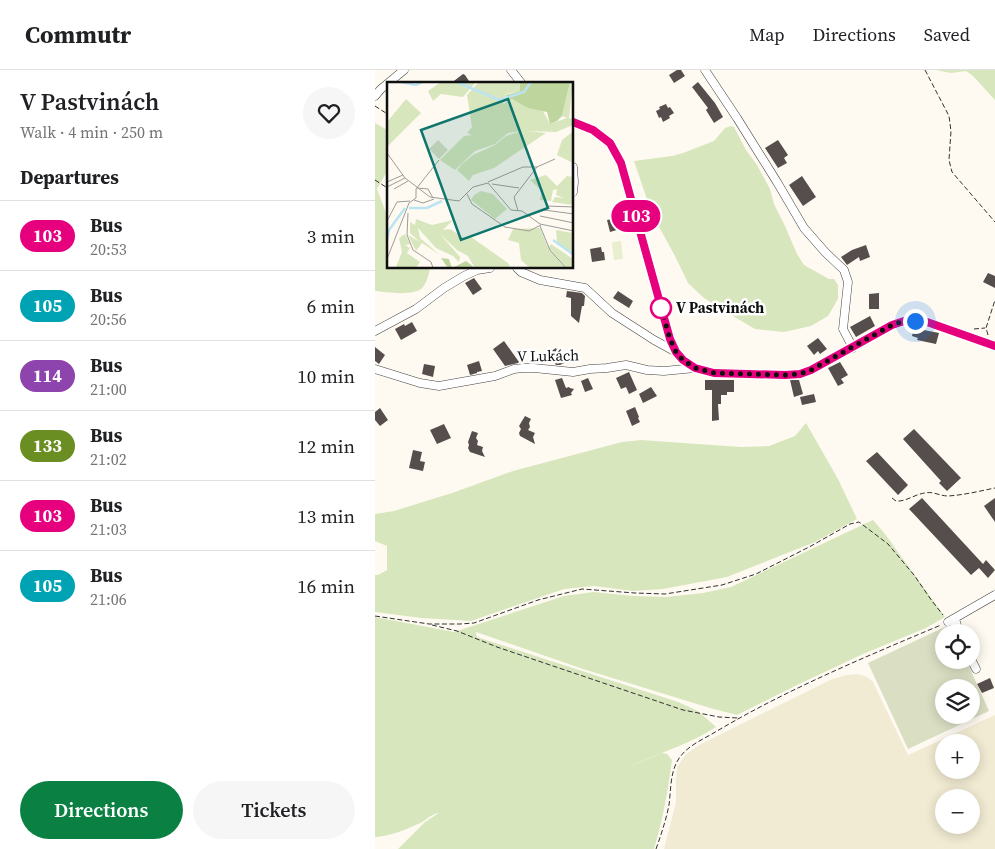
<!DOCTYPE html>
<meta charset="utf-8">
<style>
body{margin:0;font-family:"Source Serif 4",serif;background:#f6f6f6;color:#202124;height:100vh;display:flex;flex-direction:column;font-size:19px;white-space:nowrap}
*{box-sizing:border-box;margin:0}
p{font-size:16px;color:#757577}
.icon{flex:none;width:28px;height:28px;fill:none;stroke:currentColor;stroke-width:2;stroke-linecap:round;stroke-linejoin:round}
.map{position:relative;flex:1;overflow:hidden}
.sheet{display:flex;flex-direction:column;background:#fff;width:375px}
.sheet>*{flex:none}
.badge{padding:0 10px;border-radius:16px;font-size:18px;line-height:32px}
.controls{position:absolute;left:560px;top:554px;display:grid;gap:10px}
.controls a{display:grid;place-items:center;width:45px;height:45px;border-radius:50%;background:#fff;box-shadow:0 2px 12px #0003;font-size:25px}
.you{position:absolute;width:25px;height:25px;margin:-12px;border:4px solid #fff;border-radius:50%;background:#1a73e8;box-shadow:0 0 0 8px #1a73e833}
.map>.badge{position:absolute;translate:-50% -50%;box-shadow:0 0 0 2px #fff}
h2{padding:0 20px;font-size:19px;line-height:45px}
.round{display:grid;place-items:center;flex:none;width:52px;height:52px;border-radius:26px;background:#f6f6f6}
.summary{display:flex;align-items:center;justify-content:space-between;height:85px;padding:0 20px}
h1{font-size:24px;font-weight:600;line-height:38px}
.primary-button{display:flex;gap:10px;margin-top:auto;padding:10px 20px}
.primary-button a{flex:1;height:58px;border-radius:30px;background:#0b8043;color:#fff;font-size:20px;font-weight:600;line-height:58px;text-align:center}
.primary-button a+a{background:#f6f6f6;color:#202124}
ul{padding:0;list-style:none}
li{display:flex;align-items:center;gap:15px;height:70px;padding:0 20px;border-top:1px solid #e0e0e0}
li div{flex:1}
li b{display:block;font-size:19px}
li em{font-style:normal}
li .badge{min-width:55px;font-weight:700;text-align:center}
header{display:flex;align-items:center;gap:30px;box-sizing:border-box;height:70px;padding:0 25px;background:#fff;border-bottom:1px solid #e0e0e0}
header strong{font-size:24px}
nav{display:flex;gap:28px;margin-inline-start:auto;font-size:18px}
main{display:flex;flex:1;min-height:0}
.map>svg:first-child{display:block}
.farmland{fill:#f2ebd3;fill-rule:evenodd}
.green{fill:#d8e6bd}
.cemetery{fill:#dadfc3;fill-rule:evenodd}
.pitch{fill:#e8eece}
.building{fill:#564e4c}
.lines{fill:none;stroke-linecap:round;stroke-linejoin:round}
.street-casing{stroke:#424242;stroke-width:9}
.path{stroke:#313131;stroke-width:1;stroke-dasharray:5 2.5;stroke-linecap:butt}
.street{stroke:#fff;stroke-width:8}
.line-casing{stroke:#fff;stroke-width:11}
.line{stroke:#e6007e;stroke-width:8}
.walk{stroke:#0f0f0f;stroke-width:5;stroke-dasharray:0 9}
.stop-dot{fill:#fff;stroke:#e6007e;stroke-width:2.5}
.labels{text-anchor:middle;stroke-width:5;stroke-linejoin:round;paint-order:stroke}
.stop-label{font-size:15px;font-weight:bold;fill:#0f0f0f;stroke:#fff;text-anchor:start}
.street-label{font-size:15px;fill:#0f0f0f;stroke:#fff}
.inset-river{fill:none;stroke:#bae4f1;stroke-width:2.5}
.inset-road{fill:none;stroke:#9e9c97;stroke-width:1}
.view{fill:#0f766e;fill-opacity:0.15;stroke:#0f766e;stroke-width:2.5}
.inset-edge{fill:none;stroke:#0f0f0f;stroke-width:2.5}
</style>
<header>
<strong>Commutr</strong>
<nav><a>Map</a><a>Directions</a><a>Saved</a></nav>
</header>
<main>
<section class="sheet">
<div class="summary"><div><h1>V Pastvinách</h1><p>Walk · 4 min · 250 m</p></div><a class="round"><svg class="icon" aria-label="heart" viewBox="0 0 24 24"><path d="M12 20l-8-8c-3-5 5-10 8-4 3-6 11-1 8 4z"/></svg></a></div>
<h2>Departures</h2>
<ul>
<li><span class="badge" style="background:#e6007e;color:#fff">103</span><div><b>Bus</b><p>20:53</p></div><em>3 min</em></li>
<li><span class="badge" style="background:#00a3b4;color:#fff">105</span><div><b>Bus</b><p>20:56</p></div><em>6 min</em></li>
<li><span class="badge" style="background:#8e44ad;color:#fff">114</span><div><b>Bus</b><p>21:00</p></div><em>10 min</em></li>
<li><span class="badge" style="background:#6b8e23;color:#fff">133</span><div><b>Bus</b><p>21:02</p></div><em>12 min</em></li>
<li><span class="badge" style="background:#e6007e;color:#fff">103</span><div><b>Bus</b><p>21:03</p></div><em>13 min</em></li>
<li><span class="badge" style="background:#00a3b4;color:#fff">105</span><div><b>Bus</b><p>21:06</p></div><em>16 min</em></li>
</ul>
<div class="primary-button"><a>Directions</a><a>Tickets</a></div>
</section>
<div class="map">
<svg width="620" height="779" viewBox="0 0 620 779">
<rect width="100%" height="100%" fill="#fefaf1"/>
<path class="farmland" d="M 483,604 L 492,607 L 498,612 L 533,685 L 620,645 L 620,779 L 289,779 L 301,732 L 301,709 L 302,697 L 311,684 L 326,674 L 360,657 L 455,610 L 471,605 ZM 569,672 L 596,672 L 596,700 L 569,700 ZM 569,728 L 596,728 L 596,755 L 569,755 Z"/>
<path class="green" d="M 561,0 L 620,0 L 620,30 L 598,6 L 591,1 L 576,3 Z
M 0,53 L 14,61 L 14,98 L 2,119 L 14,151 L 14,198 L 55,198 C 54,204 52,212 48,217 C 40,227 12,222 0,221 Z
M 356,56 L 359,57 L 371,80 L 382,95 L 395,119 L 399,134 L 410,156 L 422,184 L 429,195 L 454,209 L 459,209 L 463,215 L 463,229 L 453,246 L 436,256 L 409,262 L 380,259 L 351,242 L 329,228 L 313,213 L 300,186 L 277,144 L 259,91 L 297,86 L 308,83 L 339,71 L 350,58 Z
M 431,353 L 463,409 L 482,449 L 440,472 L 352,507 L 288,519 L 258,521 L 219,516 L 189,519 L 96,551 L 46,548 L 0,542 L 0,505 L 3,505 L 12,500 L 12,476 L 0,471 L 0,444 L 19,441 L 80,422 L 138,401 L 247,372 L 266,370 L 337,375 L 366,377 L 394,376 L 420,366 Z
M 498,450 L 510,464 L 570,547 L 551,558 L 488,584 L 422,615 L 362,645 L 335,638 L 208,599 L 101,562 L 102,567 L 303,632 L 323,641 L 341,657 C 316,674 281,684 253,697 L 258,695 L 287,683 L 292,684 L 297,690 C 293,720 288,750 279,779 L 23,779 L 50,752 L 64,743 C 55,744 51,751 43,754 C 30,760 15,766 0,767 L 0,547 L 79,562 L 189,526 L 219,522 L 258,526 L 291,527 L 328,523 L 356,517 Z"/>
<path class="cemetery" d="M 574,555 L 578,562 L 569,562 L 569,590 L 591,590 L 614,641 L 533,679 L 493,593 ZM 569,618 L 596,618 L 596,645 L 569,645 Z"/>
<path class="pitch" d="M 246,171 L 248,189 L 239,190 L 237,172 Z"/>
<path class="building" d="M 302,0 L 306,0 L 310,6 L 299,13 L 294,5 Z
M 88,4 L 90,5 L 96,14 L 75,14 Z
M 323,12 L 340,33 L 348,47 L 339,53 L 331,40 L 333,38 L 317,17 Z
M 291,34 L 293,38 L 295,37 L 299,43 L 294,46 L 295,48 L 288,52 L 286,47 L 284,48 L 281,41 L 285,39 L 284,37 Z
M 403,70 L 413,85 L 409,88 L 412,93 L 403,98 L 390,78 Z
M 427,106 L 441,127 L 428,136 L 414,115 Z
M 242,148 L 245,159 L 235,162 L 232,150 Z
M 491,175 L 495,187 L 485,191 L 484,187 L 472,195 L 466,187 L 477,180 Z
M 226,177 L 227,182 L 229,182 L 230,190 L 217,192 L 215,179 Z
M 613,203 L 620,206 L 620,218 L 608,212 Z
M 99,208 L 107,219 L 98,225 L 90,213 Z
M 192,221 L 207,223 L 210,226 L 209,236 L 207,236 L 204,253 L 196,246 L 196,228 L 191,227 Z
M 243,221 L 258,231 L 254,238 L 238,228 Z
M 504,223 L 504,239 L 494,239 L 494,224 Z
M 495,246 L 500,256 L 481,267 L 475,257 Z
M 37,252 L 42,261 L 26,270 L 20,259 L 29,254 L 30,256 Z
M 539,258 L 564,263 L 561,274 L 542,270 L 543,268 L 537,266 Z
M 443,268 L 452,279 L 445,284 L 443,281 L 439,285 L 432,276 Z
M 129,271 L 144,292 L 143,293 L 130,296 L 118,279 Z
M 0,277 L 10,285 L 4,294 L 0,291 Z
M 181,278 L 189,293 L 185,295 L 181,295 L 179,292 L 176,293 L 175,292 L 174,292 L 170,285 Z
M 104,291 L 107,301 L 102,302 L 102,303 L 95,305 L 92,295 Z
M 465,292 L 473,305 L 466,309 L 469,313 L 463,316 L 453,298 Z
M 49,294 L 60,296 L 58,307 L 47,304 Z
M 254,302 L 262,320 L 254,324 L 251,317 L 246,319 L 241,308 Z
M 187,308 L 191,318 L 194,317 L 195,318 L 199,319 L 196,323 L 197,325 L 186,328 L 180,310 Z
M 213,308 L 218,319 L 210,322 L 206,311 Z
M 330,310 L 359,310 L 359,322 L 352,322 L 352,325 L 346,325 L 346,334 L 343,334 L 344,350 L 337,351 L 337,320 L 330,320 Z
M 415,310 L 424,310 L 428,324 L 419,327 Z
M 276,317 L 282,326 L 268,333 L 264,324 Z
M 439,324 L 441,332 L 427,335 L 425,327 Z
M 260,337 L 264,347 L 263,348 L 265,352 L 257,356 L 251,341 Z
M 5,338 L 13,350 L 5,356 L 0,350 L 0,342 Z
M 150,346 L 156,349 L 154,353 L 155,357 L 153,360 L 160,363 L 158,367 L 160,374 L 145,366 L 144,363 L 146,359 L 144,356 Z
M 69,354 L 76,368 L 62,374 L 55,360 Z
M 539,359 L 586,408 L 572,421 L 564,413 L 566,411 L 528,369 Z
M 97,361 L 103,363 L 101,368 L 103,371 L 102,375 L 108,377 L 107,381 L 110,387 L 95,382 L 93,378 L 94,375 L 93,372 Z
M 38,380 L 47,382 L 45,391 L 50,392 L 48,401 L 34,398 Z
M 502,382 L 533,415 L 523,425 L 491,391 Z
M 547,428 L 608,494 L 611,490 L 620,500 L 613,508 L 604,498 L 596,505 L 534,439 Z
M 620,428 L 620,452 L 609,436 Z
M 615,608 L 619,618 L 607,623 L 602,614 Z"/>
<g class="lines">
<g class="street-casing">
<path id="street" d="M 136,0 L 147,14
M 330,0 L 362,48 L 402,112 L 429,158 L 450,182 L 469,200 L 473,212 L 468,259 L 478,278
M 0,26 L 6,19 L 29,0
M 198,52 L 218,60 L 235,73 L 246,93 L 295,269 L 301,282 L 308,290 L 320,298 L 339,303 L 410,305 L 425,304 L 436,300 L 517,255 L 532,250 L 552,252 L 620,276
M 198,97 L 199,112 L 198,122
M 142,198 L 146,202 L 165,210 L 210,218 L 237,243 L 279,270 L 301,282
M 0,261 L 41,239 L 69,218 L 89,206 L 102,200 L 115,198
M 0,299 L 45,313 L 64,316 L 120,306 L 139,299 L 148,298 L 159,298 L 198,302 L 215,299 L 232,298 L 251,295 L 272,300 L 289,301 L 320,298
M 580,549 L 584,562
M 573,552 L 620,525
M 596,589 L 601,599"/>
</g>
<path class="path" d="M 550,0 L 574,46 L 576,61 L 574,90 L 577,102 L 620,152
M 0,36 L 14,45
M 0,110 L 14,119
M 599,259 L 610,258
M 613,265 L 611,258 L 620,230
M 517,428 L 521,431 C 531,432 540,424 550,423 C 558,421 565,426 573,426 C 589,425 605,421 620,418
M 0,546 L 54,554 L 85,554 L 99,553 L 163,530 L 207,519 L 260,523 L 290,524 L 347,515 L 381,504 L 436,476 L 475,454 L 484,452 L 513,474 L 539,505 L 557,531 L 568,545
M 57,555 L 82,561 L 122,577 L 308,640 L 344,647 L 363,648
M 281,779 C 286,765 291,750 294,735 C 296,720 295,703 303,690 C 311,676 329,669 342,661 C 413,619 490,587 566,555"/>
<use href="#street" class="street"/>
</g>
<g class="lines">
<g class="line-casing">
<path id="line" d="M 198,52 L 218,60 L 235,73 L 246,93 L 295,269 L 301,282 L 308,290 L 320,298 L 339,303 L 410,305 L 425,304 L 436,300 L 517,255 L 532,250 L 552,252 L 620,276"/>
</g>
<use href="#line" class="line"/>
<path class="walk" d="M 286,238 L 285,234 L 295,269 L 301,282 L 308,290 L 320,298 L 339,303 L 410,305 L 425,304 L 436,300 L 517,255 L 532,250 L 540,251"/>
</g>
<circle class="stop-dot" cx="286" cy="238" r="10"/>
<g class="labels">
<g class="stop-label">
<text x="301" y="243">V Pastvinách</text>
</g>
<g class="street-label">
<text transform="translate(173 286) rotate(-1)" y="5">V Lukách</text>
</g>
</g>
<g transform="translate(12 12)">
<rect width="186" height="186" fill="#fefaf1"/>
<path d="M 54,0 L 89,0 L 76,15 L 54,12 L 46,19 L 41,9 ZM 92,0 L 135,1 L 133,9 L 119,12 L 116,22 L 124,17 L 156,29 L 163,42 L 180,36 L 175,34 L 183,0 L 186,0 L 182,36 L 186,37 L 186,43 L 169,50 L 140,49 L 159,51 L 107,86 L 86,93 L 82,99 L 70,88 L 75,82 L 86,73 L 108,63 L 119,54 L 134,49 L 121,51 L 108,62 L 88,69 L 68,88 L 53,78 L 77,54 L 85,53 L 80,51 L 85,45 L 80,13 ZM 19,17 L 34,31 L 0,65 L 0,40 ZM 184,51 L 186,53 L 186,81 L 170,73 L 175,58 ZM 159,93 L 170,104 L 180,94 L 186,95 L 186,123 L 165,120 L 168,115 L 177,116 L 169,113 L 170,107 L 166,108 L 164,119 L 153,118 L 155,109 L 143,98 ZM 94,109 L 106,112 L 120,127 L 108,137 L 84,118 L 87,113 ZM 29,137 L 45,143 L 66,138 L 56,148 L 63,147 L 77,156 L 84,155 L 121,181 L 124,186 L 88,186 L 81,174 L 70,168 L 53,152 L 73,175 L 72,180 L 66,174 L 49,166 L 31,146 L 33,156 L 53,173 L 35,161 L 29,169 L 21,153 L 33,160 L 23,151 L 23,140 L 28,143 ZM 153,146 L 160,163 L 178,186 L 143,186 L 134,178 L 132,161 L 121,158 L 126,147 ZM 169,148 L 186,151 L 186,171 L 170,160 ZM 18,152 L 23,162 L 18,163 L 23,166 L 20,171 L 33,180 L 29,186 L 9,185 L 15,170 L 12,156 ZM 164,162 L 186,177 L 186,186 L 179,186 L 162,165 Z" fill="#d8e6bd"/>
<path d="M 133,0 L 183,0 L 175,34 L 170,39 L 163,42 L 160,30 L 141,26 L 125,17 L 120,19 L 119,13 L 133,9 ZM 54,176 L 62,177 L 65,186 L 79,179 L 88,186 L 61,186 Z" fill="#bfd59e"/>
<path d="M 51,58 L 61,68 L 52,77 L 42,67 Z" fill="#dadfc3"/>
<path class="inset-river" d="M 14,0 L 29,3 L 35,0M 70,0 L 112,18 L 137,10 L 144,0M 22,126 L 40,126 L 55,119M 0,158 L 2,148 L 18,126M 166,158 L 187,173"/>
<path class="inset-road" d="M 0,71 L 18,96 L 43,115 L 72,119 L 86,105 L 101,101 L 124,128 L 135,129 L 153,142 L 187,149M 0,100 L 16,93M 101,100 L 136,85 L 150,85 L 168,77M 105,102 L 132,106M 0,105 L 18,96M 30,106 L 41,107 L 46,116M 7,107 L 21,99M 80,112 L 85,122 L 118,145 L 142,149 L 154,143M 27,118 L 36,121 L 47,117M 159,124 L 187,125M 157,128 L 187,132M 131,129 L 127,115 L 150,85M 21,131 L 20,153 L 26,168 L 44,180 L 46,186M 153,134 L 187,141M 0,139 L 10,120 L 23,119M 153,144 L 163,168 L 179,186M 0,177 L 22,121 L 29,116 L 29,107 L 52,78"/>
<path class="view" d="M 121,17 L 161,126 L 74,158 L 34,48 Z"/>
<rect width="186" height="186" class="inset-edge"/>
</g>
</svg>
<div class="controls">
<a><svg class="icon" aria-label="locate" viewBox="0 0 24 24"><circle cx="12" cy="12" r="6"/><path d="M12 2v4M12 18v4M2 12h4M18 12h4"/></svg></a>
<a><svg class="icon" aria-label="layers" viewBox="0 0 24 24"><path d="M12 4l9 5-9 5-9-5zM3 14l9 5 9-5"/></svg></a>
<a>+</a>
<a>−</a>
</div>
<div class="you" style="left:540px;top:251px"></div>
<b class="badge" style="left:261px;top:146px;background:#e6007e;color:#fff">103</b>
</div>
</main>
